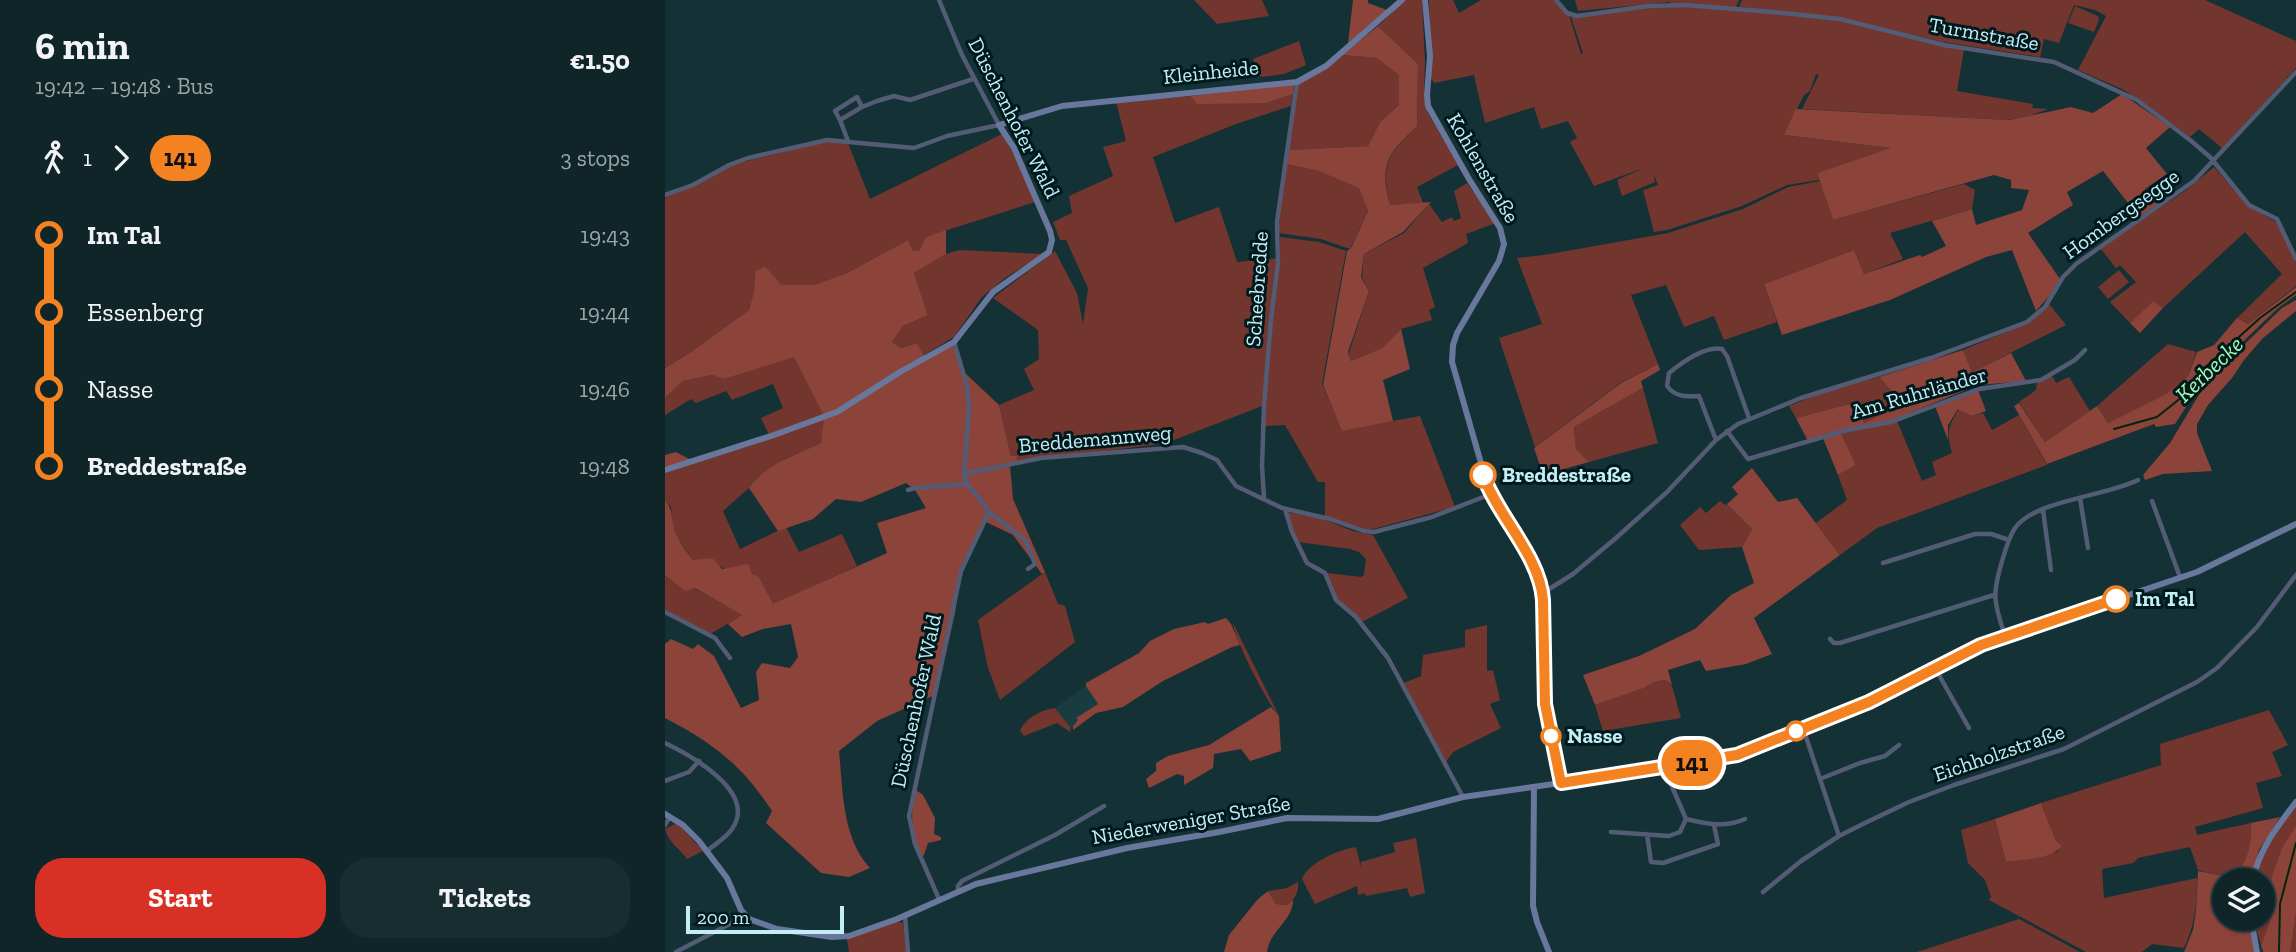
<!DOCTYPE html>
<meta charset="utf-8">
<style>
body{margin:0;font-family:"Zilla Slab",serif;background:#182d30;color:#f1f3f6;height:100vh;display:flex;flex-direction:column;font-size:26px;white-space:nowrap}
*{box-sizing:border-box;margin:0}
p{font-size:23px;color:#9ba5a8}
.icon{flex:none;width:38px;height:38px;fill:none;stroke:currentColor;stroke-width:2;stroke-linecap:round;stroke-linejoin:round}
.map{position:relative;flex:1;overflow:hidden}
.side{display:flex;flex-direction:column;background:#0f2528;width:665px}
.side>*{flex:none}
.badge{padding:0 14px;border-radius:23px;font-size:24px;line-height:46px}
.controls{position:absolute;left:1547px;top:868px;display:grid;gap:14px}
.controls a{display:grid;place-items:center;width:63px;height:63px;border-radius:50%;background:#0f2528;box-shadow:0 2px 5px #0004,0 0 0 2px #2f4245;font-size:35px}
.scale{position:absolute;left:21px;bottom:18px;width:158px;box-sizing:border-box;padding-left:7px;border:4px solid #c3eef5;border-top:0;font-size:19px;line-height:24px;white-space:nowrap;color:#c3eef5;-webkit-text-stroke:5px #00191d;paint-order:stroke}
.map>.badge{position:absolute;translate:-50% -50%;box-shadow:0 0 0 4px #fff}
.legs{display:flex;align-items:center;gap:10px;height:77px;padding:0 35px;font-size:23px}
.legs p{margin-inline-start:auto}
.overview{display:flex;align-items:center;justify-content:space-between;height:119px;padding:0 35px}
h1{font-size:38px;font-weight:700;line-height:52px}
.cta{display:flex;gap:14px;margin-top:auto;padding:14px 35px}
.cta a{flex:1;height:80px;border-radius:28px;background:#d93025;color:#fff;font-size:28px;font-weight:700;line-height:80px;text-align:center}
.cta a+a{background:#182d30;color:#f1f3f6}
ul{padding:0 35px;list-style:none}
li{display:flex;align-items:center;gap:24px;height:77px;font-size:26px}
li i{display:grid;place-items:center;width:10px;height:100%;margin:0 9px;background:currentColor}
li i::after{content:'';width:18px;height:18px;margin:-9px;border:5px solid;border-radius:50%;background:#0f2528}
li p{margin-inline-start:auto}
li:first-child i{background:linear-gradient(#0000 50%,currentColor 0)}
li:last-child i{background:linear-gradient(currentColor 50%,#0000 0)}
main{display:flex;flex:1;min-height:0}
.map>svg:first-child{display:block}
.built{fill:#193c41}
.green{fill:#72362f}
.forest{fill:#8c433a}
.lines{fill:none;stroke-linecap:round;stroke-linejoin:round}
.stream{stroke:#03250c;stroke-width:2}
.street{stroke:#535c74;stroke-width:4.5}
.secondary{stroke:#69779d;stroke-width:6}
.line-1-casing{stroke:#fff;stroke-width:16}
.line-1{stroke:#f58220;stroke-width:10}
.stop-1-dot{fill:#fff;stroke:#f58220;stroke-width:3.5}
.labels{text-anchor:middle;stroke-width:6;stroke-linejoin:round;paint-order:stroke}
.street-label{font-size:21px;fill:#c3eef5;stroke:#00191d}
.stop-label{font-size:21px;font-weight:bold;fill:#c3eef5;stroke:#00191d;text-anchor:start}
.water-label{font-size:23px;font-style:italic;fill:#a2fbb1;stroke:#00191d}
</style>
<main>
<section class="side">
<div class="overview"><div><h1>6 min</h1><p>19:42 – 19:48 · Bus</p></div><b>€1.50</b></div>
<div class="legs"><svg class="icon" aria-label="walk" viewBox="0 0 24 24"><circle cx="13" cy="4" r="2"/><path d="M13 8l-2 6 4 7M11 14l-3 7M7 12l3-4h3l4 4"/></svg>1<svg class="icon" aria-label="forward" viewBox="0 0 24 24"><path d="M9 5l7 7-7 7"/></svg><b class="badge" style="background:#f58220;color:#111">141</b><p>3 stops</p></div>
<ul>
<li><i style="color:#f58220"></i><b>Im Tal</b><p>19:43</p></li>
<li><i style="color:#f58220"></i><span>Essenberg</span><p>19:44</p></li>
<li><i style="color:#f58220"></i><span>Nasse</span><p>19:46</p></li>
<li><i style="color:#f58220"></i><b>Breddestraße</b><p>19:48</p></li>
</ul>
<div class="cta"><a>Start</a><a>Tickets</a></div>
</section>
<div class="map">
<svg width="1631" height="952" viewBox="0 0 1631 952">
<rect width="100%" height="100%" fill="#143136"/>
<path class="built" d="M 421,686 L 433,704 L 412,718 L 413,720 L 405,732 L 405,727 L 390,708 Z"/>
<path class="green" d="M 529,0 L 597,0 L 604,16 L 552,24 Z
M 740,0 L 757,0 L 760,62 L 759,95 L 763,113 L 793,165 L 752,187 L 758,203 L 725,205 C 715,163 723,155 752,126 L 753,64 L 713,26 Z
M 764,0 L 788,0 L 794,13 L 816,0 L 890,0 L 904,15 L 916,54 L 918,53 L 906,17 L 984,7 L 1020,6 L 1165,18 L 1299,49 L 1292,91 L 1368,104 L 1367,108 L 1383,109 L 1367,115 L 1343,120 L 1137,109 L 1154,75 L 1151,74 L 1145,91 L 1139,95 L 1119,135 L 1227,148 L 1152,173 L 1154,180 L 1122,185 L 1077,206 L 1002,230 L 989,232 L 978,190 L 993,185 L 988,173 L 990,182 L 957,196 L 952,180 L 979,168 L 929,186 L 905,142 L 912,138 L 903,121 L 876,129 L 869,107 L 820,123 L 809,75 L 769,83 L 766,78 Z
M 910,0 L 1074,0 L 1071,7 L 1006,4 L 1005,2 L 913,11 Z
M 1077,0 L 1540,0 L 1631,41 L 1631,68 L 1557,148 L 1534,129 L 1525,137 L 1459,90 L 1413,70 L 1441,16 L 1430,10 L 1409,5 L 1394,43 L 1379,39 L 1375,57 L 1278,42 L 1180,19 L 1074,7 Z
M 1410,6 L 1433,16 L 1434,20 L 1429,32 L 1403,23 Z
M 634,41 L 641,65 L 619,74 L 597,77 L 593,75 L 588,59 Z
M 677,55 L 713,58 L 735,75 L 734,105 L 715,122 L 703,146 L 623,150 L 633,83 Z
M 628,94 L 626,106 L 571,124 L 488,157 L 510,223 L 554,207 L 572,262 L 615,258 L 615,237 L 654,242 L 681,251 L 657,384 L 677,430 L 755,416 L 790,507 L 708,529 L 700,530 L 660,516 L 660,482 L 653,482 L 620,425 L 600,426 L 600,405 L 501,443 L 351,463 L 346,456 L 334,405 L 369,390 L 359,369 L 374,359 L 373,330 L 328,298 L 390,251 L 412,293 L 418,324 L 423,288 L 401,240 L 395,240 L 388,222 L 407,213 L 404,196 L 448,176 L 438,147 L 461,141 L 451,102 L 526,96 L 577,102 L 601,103 Z
M 337,134 L 354,164 L 370,202 L 261,237 L 254,251 L 248,251 L 243,240 L 182,273 L 149,285 L 116,286 L 100,266 L 90,271 L 89,291 L 84,310 L 26,352 L 0,368 L 0,198 L 2,196 L 70,164 L 163,141 L 183,143 L 205,199 Z
M 621,164 L 654,171 L 694,187 L 703,211 L 685,249 L 656,239 L 613,233 Z
M 1549,167 L 1583,206 L 1614,224 L 1631,263 L 1631,286 L 1583,324 L 1572,318 L 1617,274 L 1580,232 L 1498,308 L 1488,301 L 1465,323 L 1445,302 L 1471,282 L 1455,265 L 1451,268 L 1435,248 L 1520,191 Z
M 1155,181 L 1168,220 L 1299,184 L 1310,190 L 1307,209 L 1225,233 L 1238,259 L 1199,274 L 1189,250 L 1099,284 L 1112,322 L 1059,340 L 1049,316 L 1019,327 L 1001,285 L 966,295 L 993,364 L 955,383 L 870,447 L 834,338 L 877,324 L 852,258 L 879,255 L 1003,233 L 1078,209 L 1123,187 Z
M 802,183 L 831,223 L 801,234 L 803,243 L 758,268 L 770,307 L 764,310 L 767,320 L 736,329 L 717,348 L 686,361 L 684,353 L 704,291 L 697,277 L 699,254 L 739,233 L 764,204 L 777,222 L 787,217 L 789,221 L 796,218 L 789,191 Z
M 294,250 L 378,254 L 340,278 L 317,297 L 289,337 L 259,355 L 252,343 L 236,348 L 227,342 L 238,326 L 263,315 L 249,273 L 281,254 Z
M 1454,270 L 1464,282 L 1443,299 L 1433,287 Z
M 1384,304 L 1401,325 L 1307,372 L 1298,350 L 1363,323 Z
M 1503,344 L 1531,352 L 1523,376 L 1501,394 L 1443,423 L 1432,406 Z
M 129,356 L 159,414 L 104,435 L 96,418 L 118,408 L 108,384 L 67,400 L 61,391 L 31,403 L 26,399 L 0,415 L 0,398 L 18,381 L 47,375 L 59,379 Z
M 1387,376 L 1391,383 L 1404,377 L 1425,411 L 1380,442 L 1354,402 L 1371,390 L 1372,383 Z
M 1214,377 L 1238,404 L 1199,423 L 1192,402 L 1131,418 L 1124,406 L 1161,391 Z
M 978,388 L 993,443 L 924,462 L 911,449 L 909,427 Z
M 1294,409 L 1307,416 L 1318,413 L 1327,430 L 1354,415 L 1382,465 L 1212,528 L 1175,555 L 1151,523 L 1182,500 L 1173,475 L 1191,465 L 1176,433 L 1232,421 L 1257,481 L 1271,475 L 1267,462 L 1287,453 C 1281,433 1283,426 1294,409 Z
M 160,419 L 156,443 L 120,459 L 92,478 L 84,488 L 58,511 L 75,549 L 121,527 L 134,552 L 177,534 L 192,566 L 108,605 L 94,577 L 28,560 L 12,537 L 8,525 L 6,507 L 0,500 L 0,472 Z
M 1055,501 L 1060,505 L 1062,504 L 1087,529 L 1077,547 L 1034,550 L 1015,525 L 1035,507 L 1041,513 Z
M 622,512 L 658,519 L 688,531 L 708,535 L 743,598 L 697,622 L 671,597 L 662,573 L 696,577 L 699,575 L 701,559 L 694,552 L 685,549 L 633,542 Z
M 380,572 L 393,604 L 400,606 L 410,642 L 335,700 L 323,668 L 313,620 Z
M 0,575 L 20,590 L 29,588 L 78,615 L 45,634 L 0,611 Z
M 568,623 L 614,716 C 602,703 569,638 568,623 Z
M 822,625 L 822,671 L 828,670 L 835,700 L 825,704 L 836,728 L 788,752 L 781,762 L 739,683 L 756,676 L 758,655 L 800,647 L 800,630 Z
M 1000,680 L 1007,686 L 1016,718 L 938,731 L 930,705 L 979,688 L 990,682 Z
M 390,708 L 405,727 L 405,732 L 392,723 L 359,736 L 355,731 C 360,718 376,710 390,708 Z
M 1604,710 L 1623,745 L 1607,752 L 1617,776 L 1591,783 L 1598,808 L 1530,827 L 1532,835 L 1586,823 C 1587,841 1583,873 1561,875 C 1552,876 1542,872 1533,870 L 1525,847 L 1473,858 L 1468,863 L 1437,869 L 1439,898 L 1532,878 C 1532,904 1530,925 1519,948 L 1487,944 L 1477,952 L 1421,952 L 1324,900 L 1326,897 L 1320,880 L 1303,863 L 1296,830 L 1330,819 L 1341,862 L 1392,852 L 1397,846 L 1391,841 L 1376,803 L 1496,765 L 1495,744 Z
M 1631,806 L 1631,952 L 1598,952 L 1588,919 L 1598,919 L 1598,880 L 1591,880 C 1596,852 1614,829 1631,806 Z
M 10,824 L 15,826 L 38,851 L 22,859 C 15,849 3,842 0,829 Z
M 751,838 L 760,893 L 745,897 L 742,888 L 701,896 L 700,893 L 693,895 L 692,886 L 650,904 L 637,879 C 644,862 673,850 691,847 L 696,867 L 696,862 L 730,852 L 728,843 Z
M 633,882 C 634,892 630,899 622,905 L 611,904 L 603,891 L 622,888 Z
M 1354,919 L 1415,952 L 1252,952 Z
M 233,921 L 238,923 L 242,952 L 184,952 L 182,939 Z"/>
<path class="forest" d="M 688,0 L 703,0 L 703,3 L 722,10 L 683,43 Z
M 713,26 L 753,64 L 752,126 C 723,154 714,163 725,205 L 766,202 L 738,232 L 699,254 L 696,277 L 704,291 L 683,352 L 686,361 L 717,348 L 736,329 L 745,369 L 718,380 L 728,421 L 677,431 L 658,385 L 682,251 L 686,248 L 703,211 L 694,188 L 654,171 L 621,164 L 623,150 L 703,146 L 715,122 L 734,105 L 734,75 L 712,58 L 677,55 Z
M 629,84 L 628,94 L 601,103 L 532,104 L 526,96 Z
M 1457,94 L 1505,127 L 1481,148 L 1502,174 L 1480,189 L 1493,204 L 1474,217 L 1438,171 L 1402,192 L 1408,205 L 1363,233 L 1395,279 L 1385,295 L 1371,311 L 1347,250 L 1321,257 L 1225,300 L 1117,335 L 1099,284 L 1189,250 L 1199,274 L 1255,255 L 1257,257 L 1281,246 L 1267,221 L 1307,209 L 1311,225 L 1357,210 L 1364,190 L 1346,188 L 1346,180 L 1329,175 L 1168,220 L 1152,173 L 1226,148 L 1119,135 L 1131,109 L 1344,120 L 1406,107 L 1428,113 Z
M 281,230 L 281,254 L 249,273 L 263,315 L 238,326 L 227,342 L 236,348 L 252,343 L 261,359 L 288,345 L 300,373 L 334,405 L 346,456 L 352,456 L 351,463 L 345,465 L 348,499 L 380,572 L 377,574 L 348,535 L 321,522 L 302,559 L 294,585 L 290,613 L 272,694 L 212,721 L 174,751 C 178,791 177,838 205,868 L 184,877 L 156,873 L 101,823 L 107,811 C 77,765 48,743 0,718 L 0,644 L 6,639 L 28,649 L 33,644 L 49,656 L 76,708 L 94,700 L 91,672 L 97,663 L 125,668 L 133,657 L 126,624 L 98,629 L 77,637 L 63,624 L 77,615 L 30,588 L 20,591 L 0,575 L 0,500 C 9,510 6,522 11,534 C 15,543 22,552 28,560 L 47,558 L 57,569 L 83,564 L 87,574 L 94,577 L 108,604 L 222,553 L 212,523 L 261,508 L 250,490 L 241,483 L 196,502 L 171,499 L 148,519 L 113,531 L 84,488 C 101,464 130,455 156,443 L 159,419 L 0,472 L 0,455 L 11,452 L 26,460 L 89,441 L 158,414 L 129,357 L 59,379 L 47,375 L 18,381 L 0,398 L 0,368 L 26,352 L 84,310 L 89,291 L 90,271 L 100,266 L 116,285 L 149,285 L 182,273 L 243,240 L 248,251 L 254,251 L 261,237 Z
M 1631,287 L 1631,295 L 1613,308 L 1557,362 L 1532,390 L 1510,424 L 1491,427 L 1489,424 L 1382,464 L 1349,406 L 1354,403 L 1380,442 L 1432,406 L 1443,423 L 1501,394 L 1523,376 L 1532,352 L 1549,345 L 1572,318 L 1583,324 Z
M 1631,300 L 1631,311 L 1598,338 L 1579,360 L 1567,378 L 1543,405 L 1532,424 L 1532,433 L 1547,471 L 1498,474 L 1480,480 L 1478,475 L 1505,443 L 1535,393 L 1556,367 L 1617,308 Z
M 1488,301 L 1498,308 L 1475,333 L 1465,323 Z
M 1298,350 L 1307,372 L 1346,353 L 1361,381 L 1313,385 L 1225,421 L 1143,441 L 1131,418 L 1192,402 L 1199,423 L 1238,404 L 1214,377 Z
M 993,364 L 995,370 L 976,381 L 978,388 L 909,427 L 911,449 L 924,462 L 878,475 L 869,448 L 956,383 Z
M 1313,390 L 1321,411 L 1307,416 L 1293,409 L 1283,425 L 1283,440 L 1270,406 Z
M 1176,433 L 1191,465 L 1173,475 L 1158,438 Z
M 1087,468 L 1113,502 L 1132,498 L 1175,555 L 1089,618 L 1107,654 L 1081,664 L 1041,671 L 1035,660 L 1003,670 L 1007,685 L 1000,680 L 990,682 L 979,688 L 930,705 L 918,675 L 974,656 L 1030,629 L 1066,595 L 1089,583 L 1077,547 L 1087,529 L 1062,504 L 1073,494 L 1067,487 Z
M 561,618 L 566,624 L 575,645 L 567,647 L 498,681 L 458,707 L 431,713 L 408,730 L 408,726 L 413,720 L 411,718 L 433,704 L 421,686 L 421,683 L 474,653 L 485,641 L 509,629 L 540,622 L 543,624 Z
M 606,707 L 614,716 L 616,751 L 585,761 L 576,749 L 549,754 L 548,768 L 519,785 L 519,776 L 512,774 L 484,788 L 481,779 L 491,771 L 491,763 L 503,756 L 544,745 Z
M 251,790 L 258,795 L 270,818 L 269,834 L 276,837 L 276,840 L 263,843 L 259,855 L 256,857 C 247,833 244,815 251,790 Z
M 1376,803 L 1391,841 L 1397,846 C 1386,860 1358,859 1341,862 L 1330,819 Z
M 1615,817 L 1594,850 L 1586,880 L 1559,880 L 1559,919 L 1583,919 L 1590,952 L 1519,952 L 1528,930 L 1531,910 L 1533,871 C 1542,872 1552,876 1561,875 C 1583,873 1587,840 1586,823 Z
M 1631,826 L 1631,912 L 1625,952 L 1599,952 L 1596,946 L 1606,919 L 1604,901 L 1607,877 L 1617,848 Z
M 603,891 L 611,904 L 622,905 L 628,900 C 628,921 605,930 602,952 L 559,952 L 564,935 L 593,899 Z"/>
<g class="lines">
<path class="stream" d="M 1449,429 L 1492,417 L 1522,393 L 1535,372 L 1595,318 L 1631,292
M 1614,952 L 1615,904 L 1631,843"/>
<path class="street" d="M 891,0 L 902,13 L 912,16 L 983,6 L 1021,5 L 1108,12 L 1175,19 L 1279,45 L 1389,62 L 1472,100 L 1525,140 L 1545,157 L 1584,205 L 1612,219 L 1631,259
M 175,120 L 170,111 L 192,97 L 197,107
M 183,141 L 175,120 L 197,107 L 212,101 L 229,96 L 245,100 L 308,79
M 0,195 L 28,185 L 64,165 L 83,158 L 162,140 L 249,148 L 282,136 L 334,125 L 297,55 L 274,0
M 1062,431 L 1083,459 L 1182,430 L 1226,422 L 1314,389 L 1376,380 L 1410,360 L 1420,350
M 1051,440 L 1034,396 C 1022,397 1010,397 1002,386 L 1004,373 C 1016,363 1041,345 1057,349 L 1062,356 L 1084,418
M 299,474 L 376,458 L 518,447 L 537,453 L 552,460 L 571,486 L 617,508 L 665,519 L 699,531 L 709,532 L 767,517 L 826,494
M 243,490 L 250,488 L 302,484
M 599,498 L 597,466 L 599,406 L 606,319 L 613,263 L 612,222 L 632,82
M 1415,498 L 1423,548
M 1487,501 L 1515,577
M 620,509 L 627,532 L 642,563 L 660,573 L 671,600 L 691,617 L 723,658 L 798,797
M 1378,510 L 1386,570
M 323,511 L 361,541 L 370,564 L 363,569
M 1218,563 L 1310,534 L 1326,534 L 1344,540
M 878,593 L 908,574 L 951,538 L 1002,492 L 1051,440 L 1073,424 L 1136,398 L 1266,358 L 1362,322 L 1380,307 L 1398,277 L 1411,264 L 1529,181 L 1631,72
M 0,612 L 50,638 L 65,658
M 1340,636 C 1328,600 1327,594 1338,558 C 1341,548 1344,537 1350,528 C 1370,500 1442,496 1473,480
M 1165,639 L 1169,643 L 1175,643 L 1329,595
M 1270,668 L 1304,728
M 1138,728 L 1174,836
M 0,743 C 25,755 93,792 67,829 C 61,838 50,844 42,851
M 1155,779 L 1195,763 L 1220,756 L 1234,745
M 0,781 L 24,772 L 34,761
M 1021,819 C 1042,824 1060,828 1080,819
M 0,825 L 5,817
M 946,832 L 1004,836 L 1015,832 L 1021,819 L 999,768
M 982,834 L 986,862 L 998,863 L 1053,844 L 1049,825
M 293,891 L 293,886 L 297,881 L 390,835 L 439,806
M 1098,892 L 1136,861 L 1174,836 L 1202,822 L 1244,802 L 1289,785 L 1399,749 L 1532,682 L 1552,668 L 1592,627 L 1631,575
M 274,899 L 250,844 L 244,816 L 296,571 L 323,514 L 321,507 L 302,484 L 299,474 L 304,407 L 302,386 L 289,342
M 240,916 L 243,952
M 11,952 L 80,916"/>
<path class="secondary" d="M 760,0 L 765,56 L 762,95 L 763,106 L 804,179 L 835,228 L 839,244 L 834,261 L 792,333 L 788,345 L 787,362 L 822,484 L 871,573 L 879,600 L 878,690 L 881,717 L 896,783
M 0,470 L 109,435 L 172,412 L 235,372 L 289,342 L 328,292 L 384,252 L 387,240 L 385,231 L 349,148 L 334,125 L 397,106 L 632,82 L 661,66 L 737,0
M 869,787 L 868,906 L 872,922 L 884,952
M 0,814 L 18,825 L 34,841 L 62,878 L 76,910 L 84,919 L 112,929 L 167,937 L 184,936 L 232,919 L 311,884 L 462,848 L 554,832 L 622,818 L 713,819 L 798,797 L 999,768 L 1072,755 L 1204,702 L 1316,645 L 1532,572 L 1631,524
M 1588,880 C 1594,849 1612,827 1631,802
M 1586,919 L 1592,952"/>
</g>
<g class="lines">
<g class="line-1-casing">
<path id="line-1" d="M 818,475 C 833,517 875,556 878,600 L 880,704 L 896,783 L 1072,755 L 1204,702 L 1316,645 L 1451,599"/>
</g>
<use href="#line-1" class="line-1"/>
</g>
<g class="stop-1-dot">
<circle cx="818" cy="475" r="12"/>
<circle cx="1451" cy="599" r="12"/>
<circle cx="1131" cy="731" r="9"/>
<circle cx="886" cy="736" r="9"/>
</g>
<g class="labels">
<g class="street-label">
<text transform="translate(1319 34) rotate(10)" y="7">Turmstraße</text>
<text transform="translate(546 72) rotate(-6)" y="7">Kleinheide</text>
<text transform="translate(349 118) rotate(63)" y="7">Düschenhofer Wald</text>
<text transform="translate(818 168) rotate(60)" y="7">Kohlenstraße</text>
<text transform="translate(1456 214) rotate(-36)" y="7">Hombergsegge</text>
<text transform="translate(592 289) rotate(-86)" y="7">Scheebredde</text>
<text transform="translate(1254 393) rotate(-16)" y="7">Am Ruhrländer</text>
<text transform="translate(430 439) rotate(-5)" y="7">Breddemannweg</text>
<text transform="translate(251 701) rotate(-78)" y="7">Düschenhofer Wald</text>
<text transform="translate(1334 753) rotate(-19)" y="7">Eichholzstraße</text>
<text transform="translate(526 820) rotate(-10)" y="7">Niederweniger Straße</text>
</g>
<g class="stop-label">
<text x="837" y="482">Breddestraße</text>
<text x="1470" y="606">Im Tal</text>
<text x="902" y="743">Nasse</text>
</g>
<g class="water-label">
<text transform="translate(1544 369) rotate(-44)" y="8">Kerbecke</text>
</g>
</g>
</svg>
<div class="controls">
<a><svg class="icon" aria-label="layers" viewBox="0 0 24 24"><path d="M12 4l9 5-9 5-9-5zM3 14l9 5 9-5"/></svg></a>
</div>
<div class="scale">200 m</div>
<b class="badge" style="left:1027px;top:763px;background:#f58220;color:#111">141</b>
</div>
</main>
